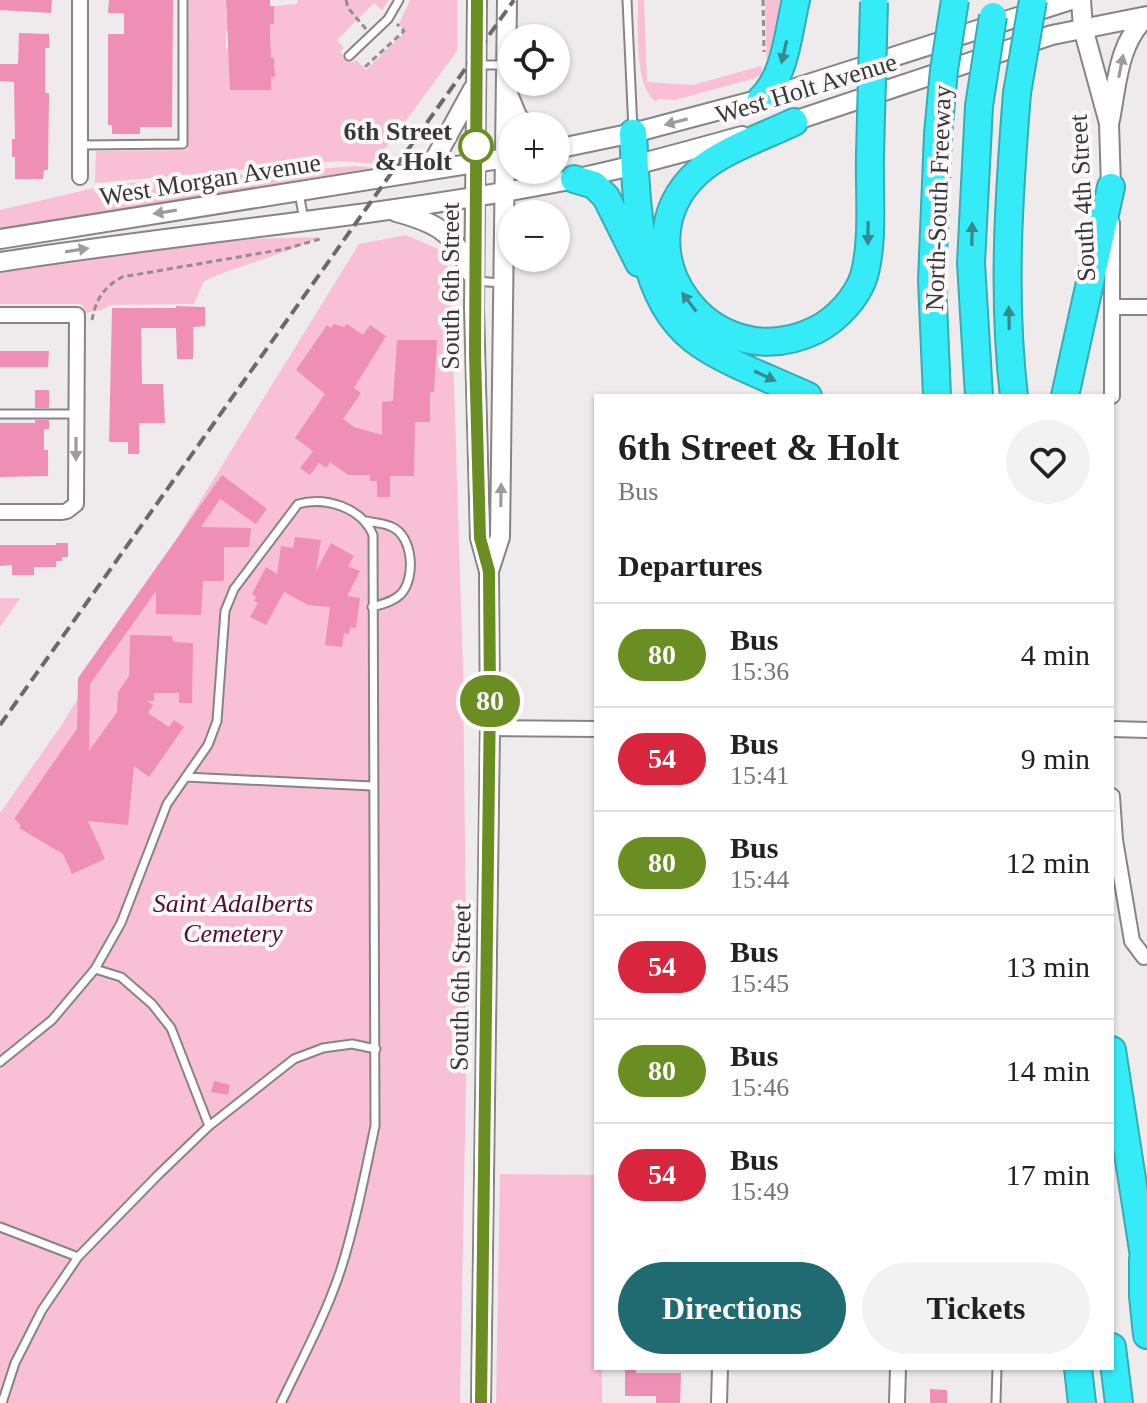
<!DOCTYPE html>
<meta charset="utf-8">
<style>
body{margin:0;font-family:Georgia,serif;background:#f2f2f2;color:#222;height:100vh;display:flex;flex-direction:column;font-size:30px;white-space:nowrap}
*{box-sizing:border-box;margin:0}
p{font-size:26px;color:#767676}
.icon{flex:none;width:44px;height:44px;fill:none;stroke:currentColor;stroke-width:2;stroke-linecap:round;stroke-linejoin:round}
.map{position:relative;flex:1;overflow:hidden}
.sheet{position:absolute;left:594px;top:394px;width:520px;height:976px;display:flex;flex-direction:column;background:#fff;border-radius:0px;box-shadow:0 2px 6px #0004}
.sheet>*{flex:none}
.badge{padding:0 16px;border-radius:26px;font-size:28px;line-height:52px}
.controls{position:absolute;left:498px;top:24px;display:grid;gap:16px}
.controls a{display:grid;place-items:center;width:72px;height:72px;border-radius:50%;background:#fff;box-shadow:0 2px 6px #0004;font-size:40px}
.map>.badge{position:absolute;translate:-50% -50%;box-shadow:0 0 0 4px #fff}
h2{padding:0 24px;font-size:30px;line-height:72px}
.round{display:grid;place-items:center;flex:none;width:84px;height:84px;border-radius:42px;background:#f2f2f2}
.headline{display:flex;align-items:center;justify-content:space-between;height:136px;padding:0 24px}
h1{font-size:38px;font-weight:600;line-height:60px}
.action{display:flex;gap:16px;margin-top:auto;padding:16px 24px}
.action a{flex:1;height:92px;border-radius:48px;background:#206b71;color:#fff;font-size:32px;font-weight:600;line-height:92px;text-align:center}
.action a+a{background:#f2f2f2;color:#222}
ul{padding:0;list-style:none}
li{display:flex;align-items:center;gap:24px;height:104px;padding:0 24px;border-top:2px solid #e0e0e0}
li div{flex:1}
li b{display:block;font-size:30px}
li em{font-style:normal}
li .badge{min-width:88px;font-weight:700;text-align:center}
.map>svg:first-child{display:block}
.green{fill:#f9bfd4}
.building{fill:#f08fb6}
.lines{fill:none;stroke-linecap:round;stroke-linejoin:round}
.service-casing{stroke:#888485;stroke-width:11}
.minor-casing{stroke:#888485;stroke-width:18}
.tertiary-casing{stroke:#888485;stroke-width:22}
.motorway-casing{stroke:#36acb4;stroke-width:30}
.path{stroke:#908e8e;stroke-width:3;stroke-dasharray:6 4;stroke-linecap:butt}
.service{stroke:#fff;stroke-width:7}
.minor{stroke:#fff;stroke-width:14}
.tertiary{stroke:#fff;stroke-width:18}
.motorway{stroke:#34ebf7;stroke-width:26}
.rail{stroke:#6b696a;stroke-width:4;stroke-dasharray:12 6;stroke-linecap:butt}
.motorway-bridge-casing{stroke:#36acb4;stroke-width:30;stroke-linecap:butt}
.motorway-bridge{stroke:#34ebf7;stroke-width:26}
.oneway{fill:#37898e}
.oneway2{fill:#9c9c9c}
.line-casing{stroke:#fff;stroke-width:18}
.line{stroke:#6b8e23;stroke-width:12}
.stop-dot{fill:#fff;stroke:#6b8e23;stroke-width:4}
.labels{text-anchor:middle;stroke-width:8;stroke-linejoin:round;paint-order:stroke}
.street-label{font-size:26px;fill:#393838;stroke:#fcf8f9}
.stop-label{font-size:26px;font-weight:bold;fill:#393838;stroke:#fcf8f9;text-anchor:end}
.park-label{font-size:26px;font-style:italic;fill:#4b102c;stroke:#fcf8f9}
</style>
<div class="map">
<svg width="1147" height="1403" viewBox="0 0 1147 1403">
<rect width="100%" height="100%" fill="#efebec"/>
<path class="green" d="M 189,0 L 226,0 L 226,17 L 230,18 L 230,30 L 226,31 L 226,48 L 229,49 L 231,90 L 271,90 L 271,77 L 275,76 L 274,59 L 271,58 L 270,24 L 274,24 L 274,6 L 297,4 L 298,0 L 389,0 L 382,10 L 374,3 L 337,40 L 344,48 L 340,51 L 351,63 L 356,60 L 366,70 L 405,32 L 399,24 L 410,0 L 457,0 L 457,51 L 374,164 L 341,161 L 95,183 L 96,151 L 188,150 Z
M 638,0 L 644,0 L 647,82 L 693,85 L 761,66 L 762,74 L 752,79 L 675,100 L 658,99 L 656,102 C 634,87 638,25 638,0 Z
M 765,0 L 790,0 L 767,72 Z
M 356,166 L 373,168 L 0,229 L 0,210 L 107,185 Z
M 406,235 L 445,252 L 451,288 L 463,669 L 467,1024 L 460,1403 L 0,1403 L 0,813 L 61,726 L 359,244 Z
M 320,237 C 283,255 242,264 204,281 L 194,304 L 111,305 L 102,310 L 85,313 L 84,307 L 80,304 L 0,304 L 0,271 L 108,253 L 226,240 Z
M 0,598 L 20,598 L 0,627 Z
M 500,1174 L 596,1175 L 596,1368 L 602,1368 L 602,1403 L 496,1403 Z"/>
<path class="building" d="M 0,0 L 52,0 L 51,13 L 0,10 Z
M 109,0 L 173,0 L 172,127 L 140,127 L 140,134 L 112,134 L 112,125 L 108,125 L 108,34 L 124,34 L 124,13 L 108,13 Z
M 226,0 L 270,0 L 270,6 L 274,6 L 274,24 L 270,24 L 271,58 L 274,58 L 275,77 L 271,77 L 271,90 L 230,90 Z
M 19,33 L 49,34 L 49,48 L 45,48 L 45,93 L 49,93 L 48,170 L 44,170 L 43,179 L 15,179 L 15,157 L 12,157 L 12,139 L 15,139 L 14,82 L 0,81 L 0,64 L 18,64 Z
M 176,306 L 205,307 L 205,326 L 193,327 L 193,359 L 177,359 L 176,328 L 141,328 L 142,384 L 163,384 L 165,423 L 139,423 L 139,454 L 128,454 L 128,442 L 109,442 L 112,308 L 176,308 Z
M 334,324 L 344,327 L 347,324 L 363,335 L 370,325 L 386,336 L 354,388 L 361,393 L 343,419 L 354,427 L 382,435 L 382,402 L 393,401 L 397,340 L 437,340 L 434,392 L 430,392 L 430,422 L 415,422 L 414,476 L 390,476 L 390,497 L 377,497 L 377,481 L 370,481 L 370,475 L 348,475 L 330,462 L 326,468 L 319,463 L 310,475 L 300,468 L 313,451 L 295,438 L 325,394 L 296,370 L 327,325 L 331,328 Z
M 0,351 L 49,351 L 48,367 L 0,367 Z
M 35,390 L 49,390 L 49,408 L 35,408 Z
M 35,420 L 49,420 L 49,429 L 44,429 L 44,450 L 48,450 L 48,476 L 0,477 L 0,423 L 35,423 Z
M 222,475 L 266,508 L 266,510 L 256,524 L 220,499 L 201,527 L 251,528 L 249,547 L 224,547 L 224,579 L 223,581 L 203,581 L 201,615 L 156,614 L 156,591 L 90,684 L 89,751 L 117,712 L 118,692 L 129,676 L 130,635 L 172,636 L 173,642 L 193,643 L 192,703 L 179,703 L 179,693 L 154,693 L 154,701 L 147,701 L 153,705 L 148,713 L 169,727 L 174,720 L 184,727 L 149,777 L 134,766 L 128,825 L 88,821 L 105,859 L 72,874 L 63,854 L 19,828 L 21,825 L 14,819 L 77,729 L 78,678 Z
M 295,537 L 321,540 L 316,571 L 331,543 L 354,556 L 348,566 L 360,571 L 347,596 L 360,598 L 356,628 L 350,627 L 349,634 L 344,633 L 342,647 L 325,645 L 330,607 L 308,605 L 284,592 L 266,625 L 250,617 L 258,603 L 254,601 L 256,597 L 252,594 L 266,567 L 277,574 L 281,546 L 293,548 Z
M 56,543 L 68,543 L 68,557 L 62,557 L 62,561 L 56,561 L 56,567 L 34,567 L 34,575 L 12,575 L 12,565 L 0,566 L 0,545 L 56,545 Z
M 214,1081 L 230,1085 L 228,1095 L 211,1092 Z
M 625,1368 L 636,1368 L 636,1373 L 681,1373 L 680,1403 L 656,1403 L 656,1396 L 625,1396 Z
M 930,1389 L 947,1390 L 947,1403 L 930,1403 Z"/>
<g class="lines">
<g class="service-casing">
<path id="service" d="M 627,0 L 633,130
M 349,56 L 388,19 L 399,0
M 476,65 L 504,65
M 80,145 L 183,144 L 183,0
M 299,193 L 304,220
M 475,281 L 502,283
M 0,414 L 77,414
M 367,521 C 375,523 385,523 392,527 C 413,536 416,578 401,594 C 393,602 382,604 372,607
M 186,777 L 372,786
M 95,969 L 121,977 L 152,1004 L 171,1028 L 209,1126
M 0,1062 L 52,1020 L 95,969 L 121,923 L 167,804 L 208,745 L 217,721 L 225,611 L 234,589 L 298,504 C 326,496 362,508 373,535 L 375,1126 C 365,1173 356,1222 341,1269 C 326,1315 302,1359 281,1403
M 0,1227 L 78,1257
M 2,1403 L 15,1363 L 42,1310 L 78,1257 L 158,1175 L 209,1126 L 294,1059 L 323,1048 L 352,1044 L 376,1049
M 996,1403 L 997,1368"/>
</g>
<g class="minor-casing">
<path id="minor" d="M 80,177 L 80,0
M 1113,307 L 1147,307
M 0,315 L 77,315 L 76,504 L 67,511 L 62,512 L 0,512
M 1112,396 L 1112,223
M 490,728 L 596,729
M 1112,729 L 1147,730
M 1112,796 L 1115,840 L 1132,941 L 1144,957
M 719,1403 L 720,1368
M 897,1403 L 898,1368"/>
</g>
<g class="tertiary-casing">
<path id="tertiary" d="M 477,0 L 474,307 L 480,538 L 489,571 L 490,728 L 481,1403
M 1081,0 L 1083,28 L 1109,123 L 1111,187
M 508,94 L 517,116 L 526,126
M 1110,120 C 1117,83 1118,43 1147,16
M 782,125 L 1052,35 L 1147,16
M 556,149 L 633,133 L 761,99 L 1071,0
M 418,172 L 431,163 L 437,155 L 473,89
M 396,212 C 437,223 454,232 471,273
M 0,239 L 512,157
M 0,262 C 184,233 370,218 554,183 C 617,171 680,153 742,136
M 489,571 L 500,537 L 507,0"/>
</g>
<g class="motorway-casing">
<path id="motorway" d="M 761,99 C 786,75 788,33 796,0
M 794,122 C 765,136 720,151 697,173 C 616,248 709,382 816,330 C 836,320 857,298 864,276 C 874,241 869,191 870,155
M 633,133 C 637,200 636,294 693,339 C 722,362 774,380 808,396
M 574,179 L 594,185 L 606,197 L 639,263
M 937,396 L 932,280 L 938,134
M 979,396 L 971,263 L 979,106
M 1014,396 C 1002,295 1009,194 1017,93
M 1065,396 L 1111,187
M 1112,1050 L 1147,1276
M 1143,1259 L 1143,1296 L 1147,1335
M 1112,1347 L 1119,1403
M 1078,1368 L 1082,1403"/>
</g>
<path class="path" d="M 346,0 L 348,8 L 366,29
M 763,0 L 764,52
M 365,67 L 404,31 L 397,24
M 92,320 C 96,299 103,288 122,277 L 285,249 L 320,239"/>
<use href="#service" class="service"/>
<use href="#minor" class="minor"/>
<use href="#tertiary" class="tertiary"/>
<use href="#motorway" class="motorway"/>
<path class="rail" d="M 0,725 L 514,0"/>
<g class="motorway-bridge-casing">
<path id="motorway-bridge" d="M 1017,93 L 1033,0
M 979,106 L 993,16
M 938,134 L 944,70 L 955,0
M 870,155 L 874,2"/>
</g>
<use href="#motorway-bridge" class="motorway-bridge"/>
</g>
<defs><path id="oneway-solid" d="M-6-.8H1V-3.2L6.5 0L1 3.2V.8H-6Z" transform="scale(2)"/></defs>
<g class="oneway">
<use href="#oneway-solid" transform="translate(784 52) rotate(103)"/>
<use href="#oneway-solid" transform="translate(868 233) rotate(91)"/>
<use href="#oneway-solid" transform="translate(972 234) rotate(-89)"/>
<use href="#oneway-solid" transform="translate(689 302) rotate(-127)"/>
<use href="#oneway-solid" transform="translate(1009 318) rotate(-91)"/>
<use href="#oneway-solid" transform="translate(765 376) rotate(25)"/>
</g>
<g class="oneway2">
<use href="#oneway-solid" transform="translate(1121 66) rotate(-79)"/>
<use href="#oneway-solid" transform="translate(676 122) rotate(165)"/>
<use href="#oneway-solid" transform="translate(165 212) rotate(171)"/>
<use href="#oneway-solid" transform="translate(77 250) rotate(-9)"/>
<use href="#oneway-solid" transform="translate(76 449) rotate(90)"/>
<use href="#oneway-solid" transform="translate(501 495) rotate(-89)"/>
</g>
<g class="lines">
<g class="line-casing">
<path id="line" d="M 477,0 L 475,354 L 480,538 L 489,571 L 490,697 L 481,1403"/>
</g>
<use href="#line" class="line"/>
</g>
<circle class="stop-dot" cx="476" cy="146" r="16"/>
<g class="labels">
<g class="street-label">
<text transform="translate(806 88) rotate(-17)" y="9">West Holt Avenue</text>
<text transform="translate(210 179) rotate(-9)" y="9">West Morgan Avenue</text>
<text transform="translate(938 198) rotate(-88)" y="9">North-South Freeway</text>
<text transform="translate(1082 198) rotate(-93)" y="9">South 4th Street</text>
<text transform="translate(450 286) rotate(-90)" y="9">South 6th Street</text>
<text transform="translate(460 987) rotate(-89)" y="9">South 6th Street</text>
</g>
<g class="stop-label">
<text x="452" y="140">6th Street<tspan x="452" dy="30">&amp; Holt</tspan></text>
</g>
<g class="park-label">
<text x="233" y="912">Saint Adalberts<tspan x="233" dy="30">Cemetery</tspan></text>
</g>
</g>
</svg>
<div class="controls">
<a><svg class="icon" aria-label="locate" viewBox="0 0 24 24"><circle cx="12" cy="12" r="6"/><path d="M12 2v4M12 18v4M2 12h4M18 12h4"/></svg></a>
<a>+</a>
<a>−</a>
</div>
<b class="badge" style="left:490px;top:701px;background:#6b8e23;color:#fff">80</b>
<section class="sheet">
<div class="headline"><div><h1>6th Street &amp; Holt</h1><p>Bus</p></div><a class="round"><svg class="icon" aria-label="heart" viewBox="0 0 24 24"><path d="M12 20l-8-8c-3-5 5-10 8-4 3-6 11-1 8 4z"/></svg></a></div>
<h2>Departures</h2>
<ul>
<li><span class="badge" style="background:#6b8e23;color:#fff">80</span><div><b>Bus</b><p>15:36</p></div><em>4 min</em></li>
<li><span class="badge" style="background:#d7263d;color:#fff">54</span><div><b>Bus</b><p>15:41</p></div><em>9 min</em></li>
<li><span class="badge" style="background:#6b8e23;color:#fff">80</span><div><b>Bus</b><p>15:44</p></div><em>12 min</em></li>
<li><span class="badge" style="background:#d7263d;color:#fff">54</span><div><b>Bus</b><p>15:45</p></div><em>13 min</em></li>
<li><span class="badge" style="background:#6b8e23;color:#fff">80</span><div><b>Bus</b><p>15:46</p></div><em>14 min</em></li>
<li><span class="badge" style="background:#d7263d;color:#fff">54</span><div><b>Bus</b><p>15:49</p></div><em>17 min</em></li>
</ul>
<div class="action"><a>Directions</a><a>Tickets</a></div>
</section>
</div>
